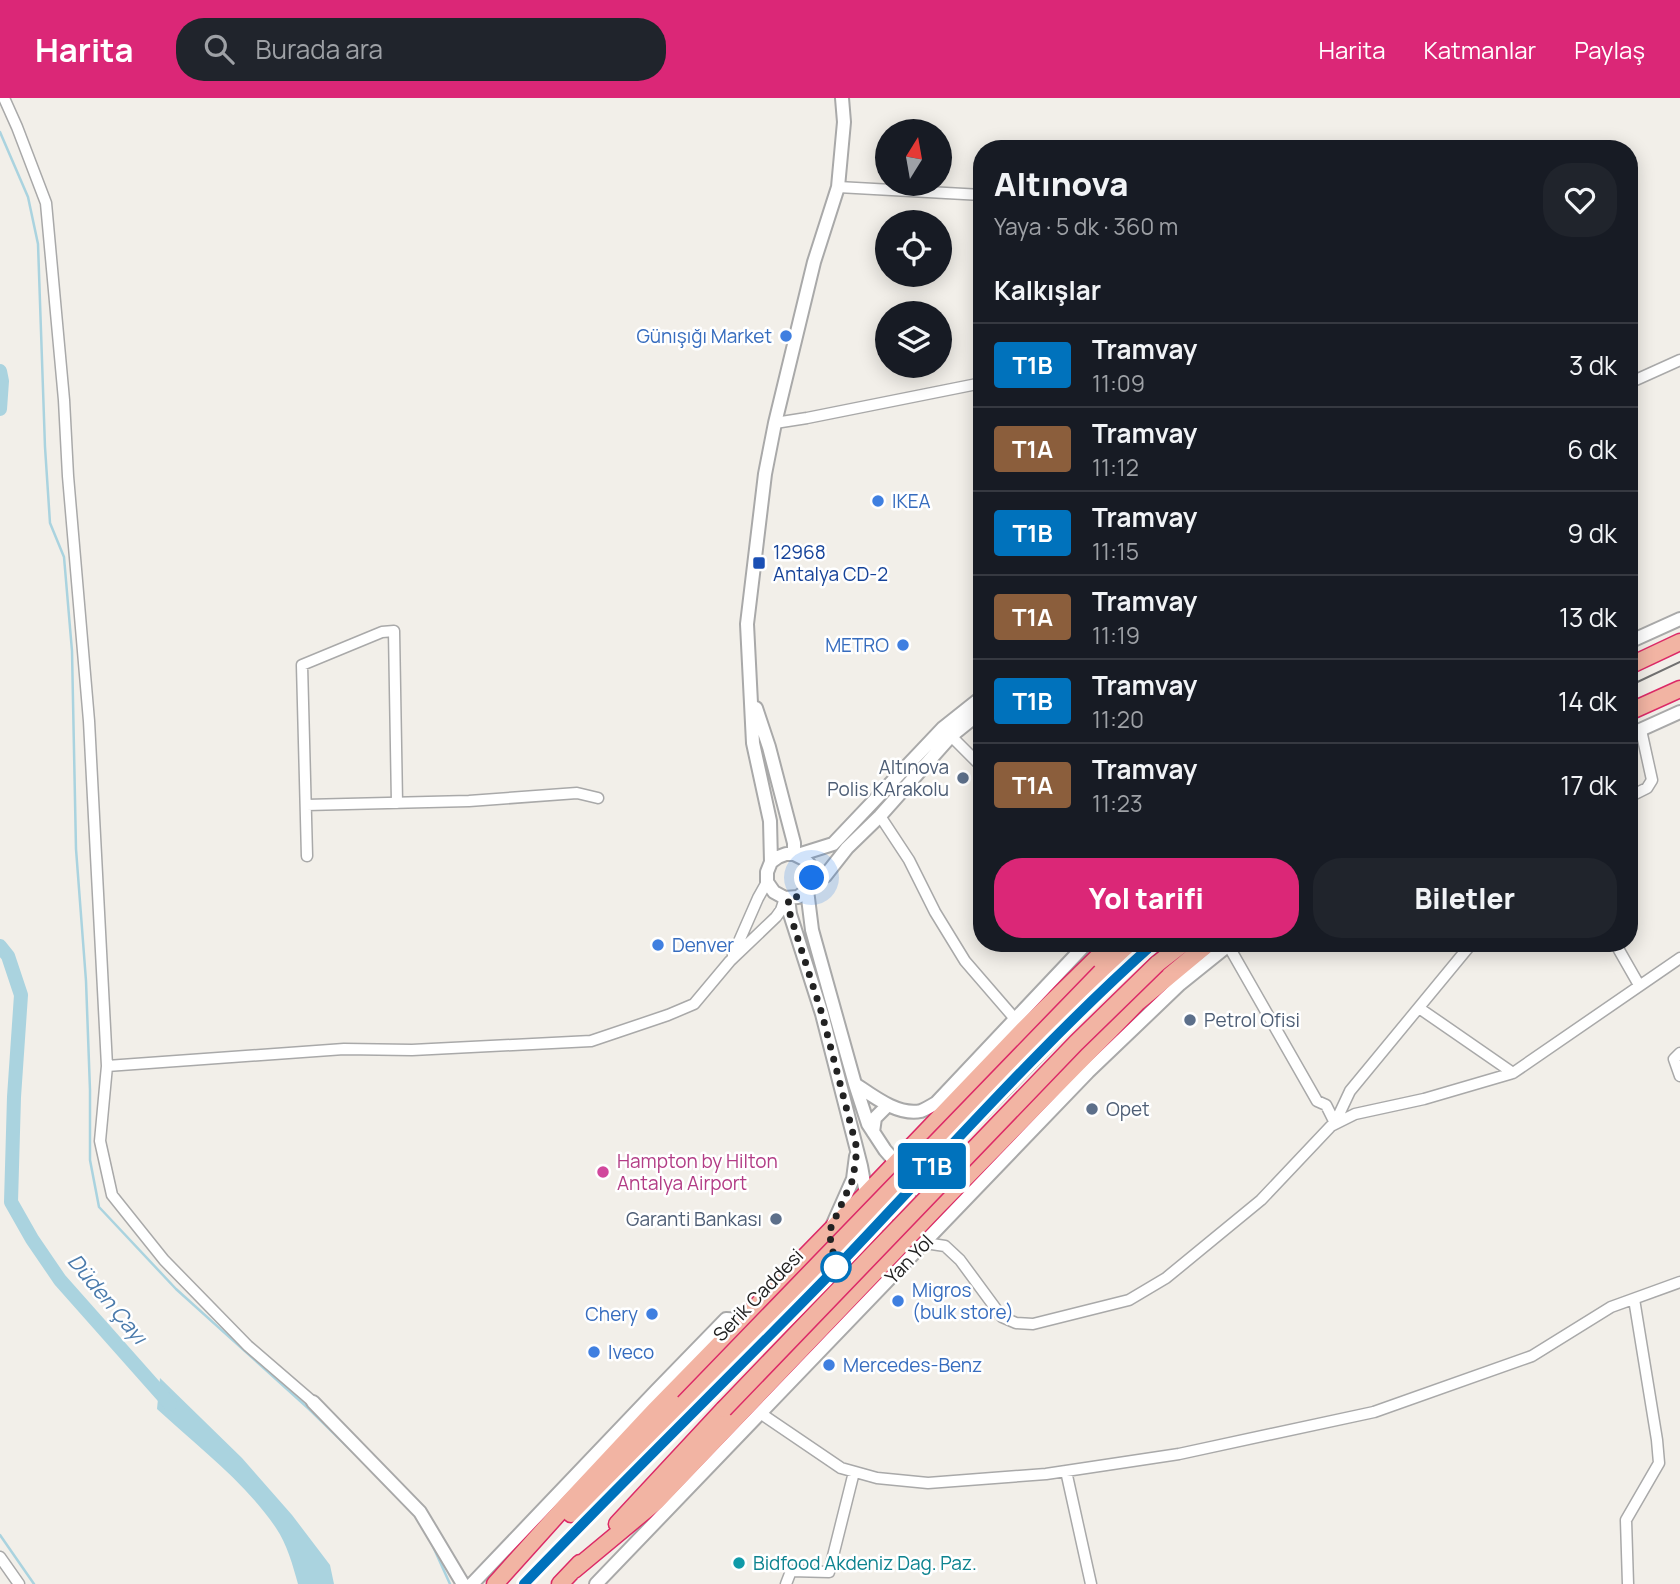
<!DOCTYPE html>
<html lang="tr">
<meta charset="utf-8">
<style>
body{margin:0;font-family:Manrope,sans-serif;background:#20242c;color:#f1f3f6;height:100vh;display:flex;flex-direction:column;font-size:26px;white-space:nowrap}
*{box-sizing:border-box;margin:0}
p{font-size:23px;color:#9ea1a6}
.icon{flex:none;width:38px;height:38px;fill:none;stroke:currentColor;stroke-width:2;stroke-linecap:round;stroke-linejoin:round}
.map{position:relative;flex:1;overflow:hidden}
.side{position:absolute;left:973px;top:42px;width:665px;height:812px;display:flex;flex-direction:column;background:#171b24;border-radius:28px;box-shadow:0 4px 18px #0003}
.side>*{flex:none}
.badge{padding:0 14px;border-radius:5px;font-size:24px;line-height:46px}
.needle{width:46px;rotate:11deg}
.tools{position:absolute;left:875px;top:21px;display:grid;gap:14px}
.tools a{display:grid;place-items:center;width:77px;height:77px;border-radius:50%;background:#171b24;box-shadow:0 4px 18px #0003;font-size:35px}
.you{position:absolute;width:35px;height:35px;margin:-18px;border:5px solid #fff;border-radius:50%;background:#1a73e8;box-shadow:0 0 0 10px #1a73e833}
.map>.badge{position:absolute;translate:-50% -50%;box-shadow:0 0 0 4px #fff}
h2{padding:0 21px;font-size:26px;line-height:63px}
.round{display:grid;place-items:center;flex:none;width:74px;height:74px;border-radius:28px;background:#20242c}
.summary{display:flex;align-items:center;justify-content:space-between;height:119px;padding:0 21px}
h1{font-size:33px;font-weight:800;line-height:52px}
.primary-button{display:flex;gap:14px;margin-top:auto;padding:14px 21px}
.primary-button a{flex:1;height:80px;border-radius:28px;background:#db2777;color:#fff;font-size:28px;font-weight:800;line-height:80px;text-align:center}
.primary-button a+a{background:#20242c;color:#f1f3f6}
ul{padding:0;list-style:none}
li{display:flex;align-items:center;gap:21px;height:84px;padding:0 21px;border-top:2px solid #363941}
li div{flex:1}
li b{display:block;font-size:26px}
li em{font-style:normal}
li .badge{min-width:77px;font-weight:700;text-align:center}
header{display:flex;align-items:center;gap:42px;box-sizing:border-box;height:98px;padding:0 35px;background:#db2777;color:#fff}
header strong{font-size:33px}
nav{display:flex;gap:38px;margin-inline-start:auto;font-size:24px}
.search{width:490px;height:63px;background:#20242c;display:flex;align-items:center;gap:18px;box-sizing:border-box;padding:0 24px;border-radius:28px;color:#9ea1a6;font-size:26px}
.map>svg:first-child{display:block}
.water{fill:#aad3df}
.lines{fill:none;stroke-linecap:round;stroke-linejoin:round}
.stream{stroke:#aad3df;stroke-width:2.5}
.river{stroke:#aad3df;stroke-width:14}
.minor-casing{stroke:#a9a9a9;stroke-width:13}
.tertiary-casing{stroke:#a9a9a9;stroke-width:16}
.trunk-casing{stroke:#dc2a67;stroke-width:19}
.minor{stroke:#fff;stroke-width:10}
.tertiary{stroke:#fff;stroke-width:12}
.trunk{stroke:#f2b4a3;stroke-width:16}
.tram{stroke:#707070;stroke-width:2}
.trunk-bridge-casing{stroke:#dc2a67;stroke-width:19;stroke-linecap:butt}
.trunk-bridge{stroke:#f2b4a3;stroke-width:16}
.line-casing{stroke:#fff;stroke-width:16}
.line{stroke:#0072bc;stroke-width:10}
.walk{stroke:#222;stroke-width:7;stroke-dasharray:0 12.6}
.shop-dot{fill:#3f7fe0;stroke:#fff;stroke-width:2.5}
.transit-dot{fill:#1a4fb4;stroke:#fff;stroke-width:2.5}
.service-dot{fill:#5c6f8a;stroke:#fff;stroke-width:2.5}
.hotel-dot{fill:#d1479c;stroke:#fff;stroke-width:2.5}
.stop-dot{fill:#fff;stroke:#0072bc;stroke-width:3.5}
.culture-dot{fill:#0f9aa8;stroke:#fff;stroke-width:2.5}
.labels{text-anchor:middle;stroke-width:5;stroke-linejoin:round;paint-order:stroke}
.shop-label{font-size:19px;fill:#366cbe;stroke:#fff;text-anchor:start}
.transit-label{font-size:19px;fill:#164399;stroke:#fff;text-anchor:start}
.service-label{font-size:19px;fill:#4e5e75;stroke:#fff;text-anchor:end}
.hotel-label{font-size:19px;fill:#b23c85;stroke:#fff;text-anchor:start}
.street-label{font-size:19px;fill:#222;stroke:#fff}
.culture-label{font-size:19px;fill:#0d838f;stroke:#fff;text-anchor:start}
.water-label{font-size:21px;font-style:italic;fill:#4a7aab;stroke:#fff}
</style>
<header>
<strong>Harita</strong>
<div class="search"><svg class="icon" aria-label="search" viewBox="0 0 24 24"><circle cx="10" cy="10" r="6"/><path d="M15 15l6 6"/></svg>Burada ara</div>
<nav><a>Harita</a><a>Katmanlar</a><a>Paylaş</a></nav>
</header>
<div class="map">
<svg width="1680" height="1486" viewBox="0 0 1680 1486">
<rect width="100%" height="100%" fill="#f2efe9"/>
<path class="water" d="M 160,1280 L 242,1360 L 292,1417 L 330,1467 L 334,1486 L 298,1486 C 293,1468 287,1446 276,1430 C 246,1385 197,1348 157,1311 Z"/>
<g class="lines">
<path class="stream" d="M 0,34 L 28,99 L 38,146 L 45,349 L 50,425 L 64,459 L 72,553 L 76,751 L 86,883 L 90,992 L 90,1062 L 99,1109 L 176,1191 L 309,1311 L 352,1353
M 0,1437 L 34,1486
M 431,1444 L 450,1486"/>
<path class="river" d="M 0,273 L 2,283 L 0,311
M 0,848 L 8,858 L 21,897 L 14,999 L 11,1104 L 32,1141 L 60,1182 L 170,1306"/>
<g class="minor-casing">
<path id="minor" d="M 4,0 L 17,29 L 46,105 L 64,302 L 68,378 L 89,623 L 107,968 L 100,1043 L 112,1097 L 164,1162 L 248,1248 L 313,1304
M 838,89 L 982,97
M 1629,285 L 1680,262
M 775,325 L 807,320 L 982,285
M 948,635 L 982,669
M 1629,699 L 1647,690 L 1652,682 L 1641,632
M 306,707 L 469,703 L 577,695 L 598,700
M 880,718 L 909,762 L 935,814 L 965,863 L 1016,922
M 307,758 L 302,567 L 382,534 L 394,533 L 397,705
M 1615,845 L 1639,887
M 1228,847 L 1317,1003 L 1326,1007 L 1335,1025
M 733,857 L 758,800 L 767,784
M 1419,910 L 1513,975 L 1680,860
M 1680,955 L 1674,961 L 1680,978
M 107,968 L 344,951 L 412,952 L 591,943 L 668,917 L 694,906 L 730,863 L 776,819 L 781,812 L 785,800
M 1335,1025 L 1350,993 L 1472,845
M 925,1145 L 945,1148 L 960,1162 L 1002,1219 L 1016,1225 L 1033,1226 L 1129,1202 L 1166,1180 L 1261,1102 L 1331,1028 L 1355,1016 L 1424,1001 L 1513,975
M 760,1315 L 841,1370 L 877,1380 L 928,1385 L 1046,1376 L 1179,1356 L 1374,1314 L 1532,1258 L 1611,1209 L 1680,1184
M 1066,1373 L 1091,1486
M 0,1459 L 19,1486
M 786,1486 L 791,1473 L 829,1474 L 854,1374
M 1628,1486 L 1626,1422 L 1659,1365 L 1657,1342 L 1634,1201"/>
</g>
<g class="tertiary-casing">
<path id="tertiary" d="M 1629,544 L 1680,521
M 756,610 L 769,649 L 794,745 L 794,756
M 1629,637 L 1680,614
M 798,757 L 833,746 L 943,630 L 982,599
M 771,764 L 778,759 L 786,756 L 794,756 L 804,761 L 809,766 L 812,780 L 807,792 L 812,832 L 855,986 L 868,1026 L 885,1052 L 931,1105
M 810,787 L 825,778 L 847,750 L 880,718 L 951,638 L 982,613
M 807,792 L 798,799 L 785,800 L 774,794 L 767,784 L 767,774 L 771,764 L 770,723 L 753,645 L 747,526 L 765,376 L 775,325 L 814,164 L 838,89 L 844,24 L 842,0
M 788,800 L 790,816 L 822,916 L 861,1068 L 866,1096 L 889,1129 L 900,1137
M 855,986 C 873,998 898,1018 921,1013 C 926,1011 931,1008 936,1005 L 1087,845
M 873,1034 L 875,1020 L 888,1007
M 833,1126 L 853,1081 L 856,1058
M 313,1304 L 420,1414 L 463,1486
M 472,1486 L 657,1292 L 726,1221 L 743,1222
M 596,1486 L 1088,974 L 1180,886 L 1231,845"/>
</g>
<g class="trunk-casing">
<path id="trunk" d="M 1629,568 L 1680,544
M 1629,614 L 1680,591
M 1157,866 L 1184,845
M 1101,874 L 1132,845
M 571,1416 L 684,1305
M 617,1426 L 724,1311
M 574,1472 L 657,1403 L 936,1110 L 1138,904 L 1209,845
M 495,1486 L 567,1406 L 654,1313 L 866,1096 L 1023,932 L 1112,845
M 560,1486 L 580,1465"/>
</g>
<use href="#minor" class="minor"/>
<use href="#tertiary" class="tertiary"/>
<use href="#trunk" class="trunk"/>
<path class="tram" d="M 1629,588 L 1680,564
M 530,1486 L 596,1416 L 839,1172 L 1087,916 L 1119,884 L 1162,845"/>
<g class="trunk-bridge-casing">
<path id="trunk-bridge" d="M 684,1305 L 1101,874
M 724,1311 L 1076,945 L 1157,866"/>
</g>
<use href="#trunk-bridge" class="trunk-bridge"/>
</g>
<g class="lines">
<g class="line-casing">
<path id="line" d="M 524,1486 C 627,1379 733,1276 836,1170 C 941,1060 1041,946 1154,845"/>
</g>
<use href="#line" class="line"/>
<path class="walk" d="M 812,780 C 808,793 801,800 788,800 L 790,816 L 822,916 L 857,1051 L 853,1081 L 829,1134 L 836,1169"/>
</g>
<g class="shop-dot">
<circle cx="786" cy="238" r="7"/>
<circle cx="878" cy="403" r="7"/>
<circle cx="903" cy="547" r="7"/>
<circle cx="658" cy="847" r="7"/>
<circle cx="898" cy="1203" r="7"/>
<circle cx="652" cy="1216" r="7"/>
<circle cx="594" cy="1254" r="7"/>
<circle cx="829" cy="1267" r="7"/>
</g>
<rect class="transit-dot" x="752" y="458" width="14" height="14" rx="3.5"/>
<g class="service-dot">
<circle cx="963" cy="680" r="7"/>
<circle cx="1190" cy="922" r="7"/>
<circle cx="1092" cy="1011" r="7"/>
<circle cx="776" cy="1121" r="7"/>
</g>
<circle class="hotel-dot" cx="603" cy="1074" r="7"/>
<circle class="stop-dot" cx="836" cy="1169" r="14"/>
<circle class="culture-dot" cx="739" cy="1465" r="7"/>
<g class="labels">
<g class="shop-label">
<text x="772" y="245" text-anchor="end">Günışığı Market</text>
<text x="892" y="410">IKEA</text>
<text x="889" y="554" text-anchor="end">METRO</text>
<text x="672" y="854">Denver</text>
<text x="912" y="1199">Migros<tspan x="912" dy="22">(bulk store)</tspan></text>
<text x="638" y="1223" text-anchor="end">Chery</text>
<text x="608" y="1261">Iveco</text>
<text x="843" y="1274">Mercedes-Benz</text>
</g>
<g class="transit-label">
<text x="773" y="461">12968<tspan x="773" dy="22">Antalya CD-2</tspan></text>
</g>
<g class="service-label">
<text x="949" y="676">Altınova<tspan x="949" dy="22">Polis KArakolu</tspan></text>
<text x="1204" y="929" text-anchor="start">Petrol Ofisi</text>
<text x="1106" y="1018" text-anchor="start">Opet</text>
<text x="762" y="1128">Garanti Bankası</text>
</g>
<g class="hotel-label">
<text x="617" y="1070">Hampton by Hilton<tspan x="617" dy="22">Antalya Airport</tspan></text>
</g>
<g class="street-label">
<text transform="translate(909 1161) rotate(-46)" y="7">Yan Yol</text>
<text transform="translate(758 1197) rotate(-46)" y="7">Serik Caddesi</text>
</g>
<g class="culture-label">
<text x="753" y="1472">Bidfood Akdeniz Dag. Paz.</text>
</g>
<g class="water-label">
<text transform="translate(107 1201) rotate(50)" y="7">Düden Çayı</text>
</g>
</g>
</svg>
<div class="tools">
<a><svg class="needle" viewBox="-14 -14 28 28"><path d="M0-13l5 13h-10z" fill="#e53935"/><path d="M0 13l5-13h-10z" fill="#9ea1a6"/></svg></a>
<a><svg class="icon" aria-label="locate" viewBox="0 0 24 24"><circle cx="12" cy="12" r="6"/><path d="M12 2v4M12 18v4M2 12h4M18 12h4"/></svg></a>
<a><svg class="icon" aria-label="layers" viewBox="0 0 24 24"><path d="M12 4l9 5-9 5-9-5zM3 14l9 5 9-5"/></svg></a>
</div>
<div class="you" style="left:812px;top:780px"></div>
<b class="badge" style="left:932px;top:1068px;background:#0072bc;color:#fff">T1B</b>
<section class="side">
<div class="summary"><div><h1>Altınova</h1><p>Yaya · 5 dk · 360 m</p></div><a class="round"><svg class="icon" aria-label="heart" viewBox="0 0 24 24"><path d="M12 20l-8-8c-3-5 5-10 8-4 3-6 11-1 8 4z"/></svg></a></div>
<h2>Kalkışlar</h2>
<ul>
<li><span class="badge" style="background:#0072bc;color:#fff">T1B</span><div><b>Tramvay</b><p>11:09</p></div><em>3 dk</em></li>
<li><span class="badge" style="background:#8b5e3c;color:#fff">T1A</span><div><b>Tramvay</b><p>11:12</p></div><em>6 dk</em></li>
<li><span class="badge" style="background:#0072bc;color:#fff">T1B</span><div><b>Tramvay</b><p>11:15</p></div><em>9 dk</em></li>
<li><span class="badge" style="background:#8b5e3c;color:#fff">T1A</span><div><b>Tramvay</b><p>11:19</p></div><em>13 dk</em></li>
<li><span class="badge" style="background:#0072bc;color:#fff">T1B</span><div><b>Tramvay</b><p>11:20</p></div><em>14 dk</em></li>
<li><span class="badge" style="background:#8b5e3c;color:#fff">T1A</span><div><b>Tramvay</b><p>11:23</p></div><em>17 dk</em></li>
</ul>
<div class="primary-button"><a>Yol tarifi</a><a>Biletler</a></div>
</section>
</div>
